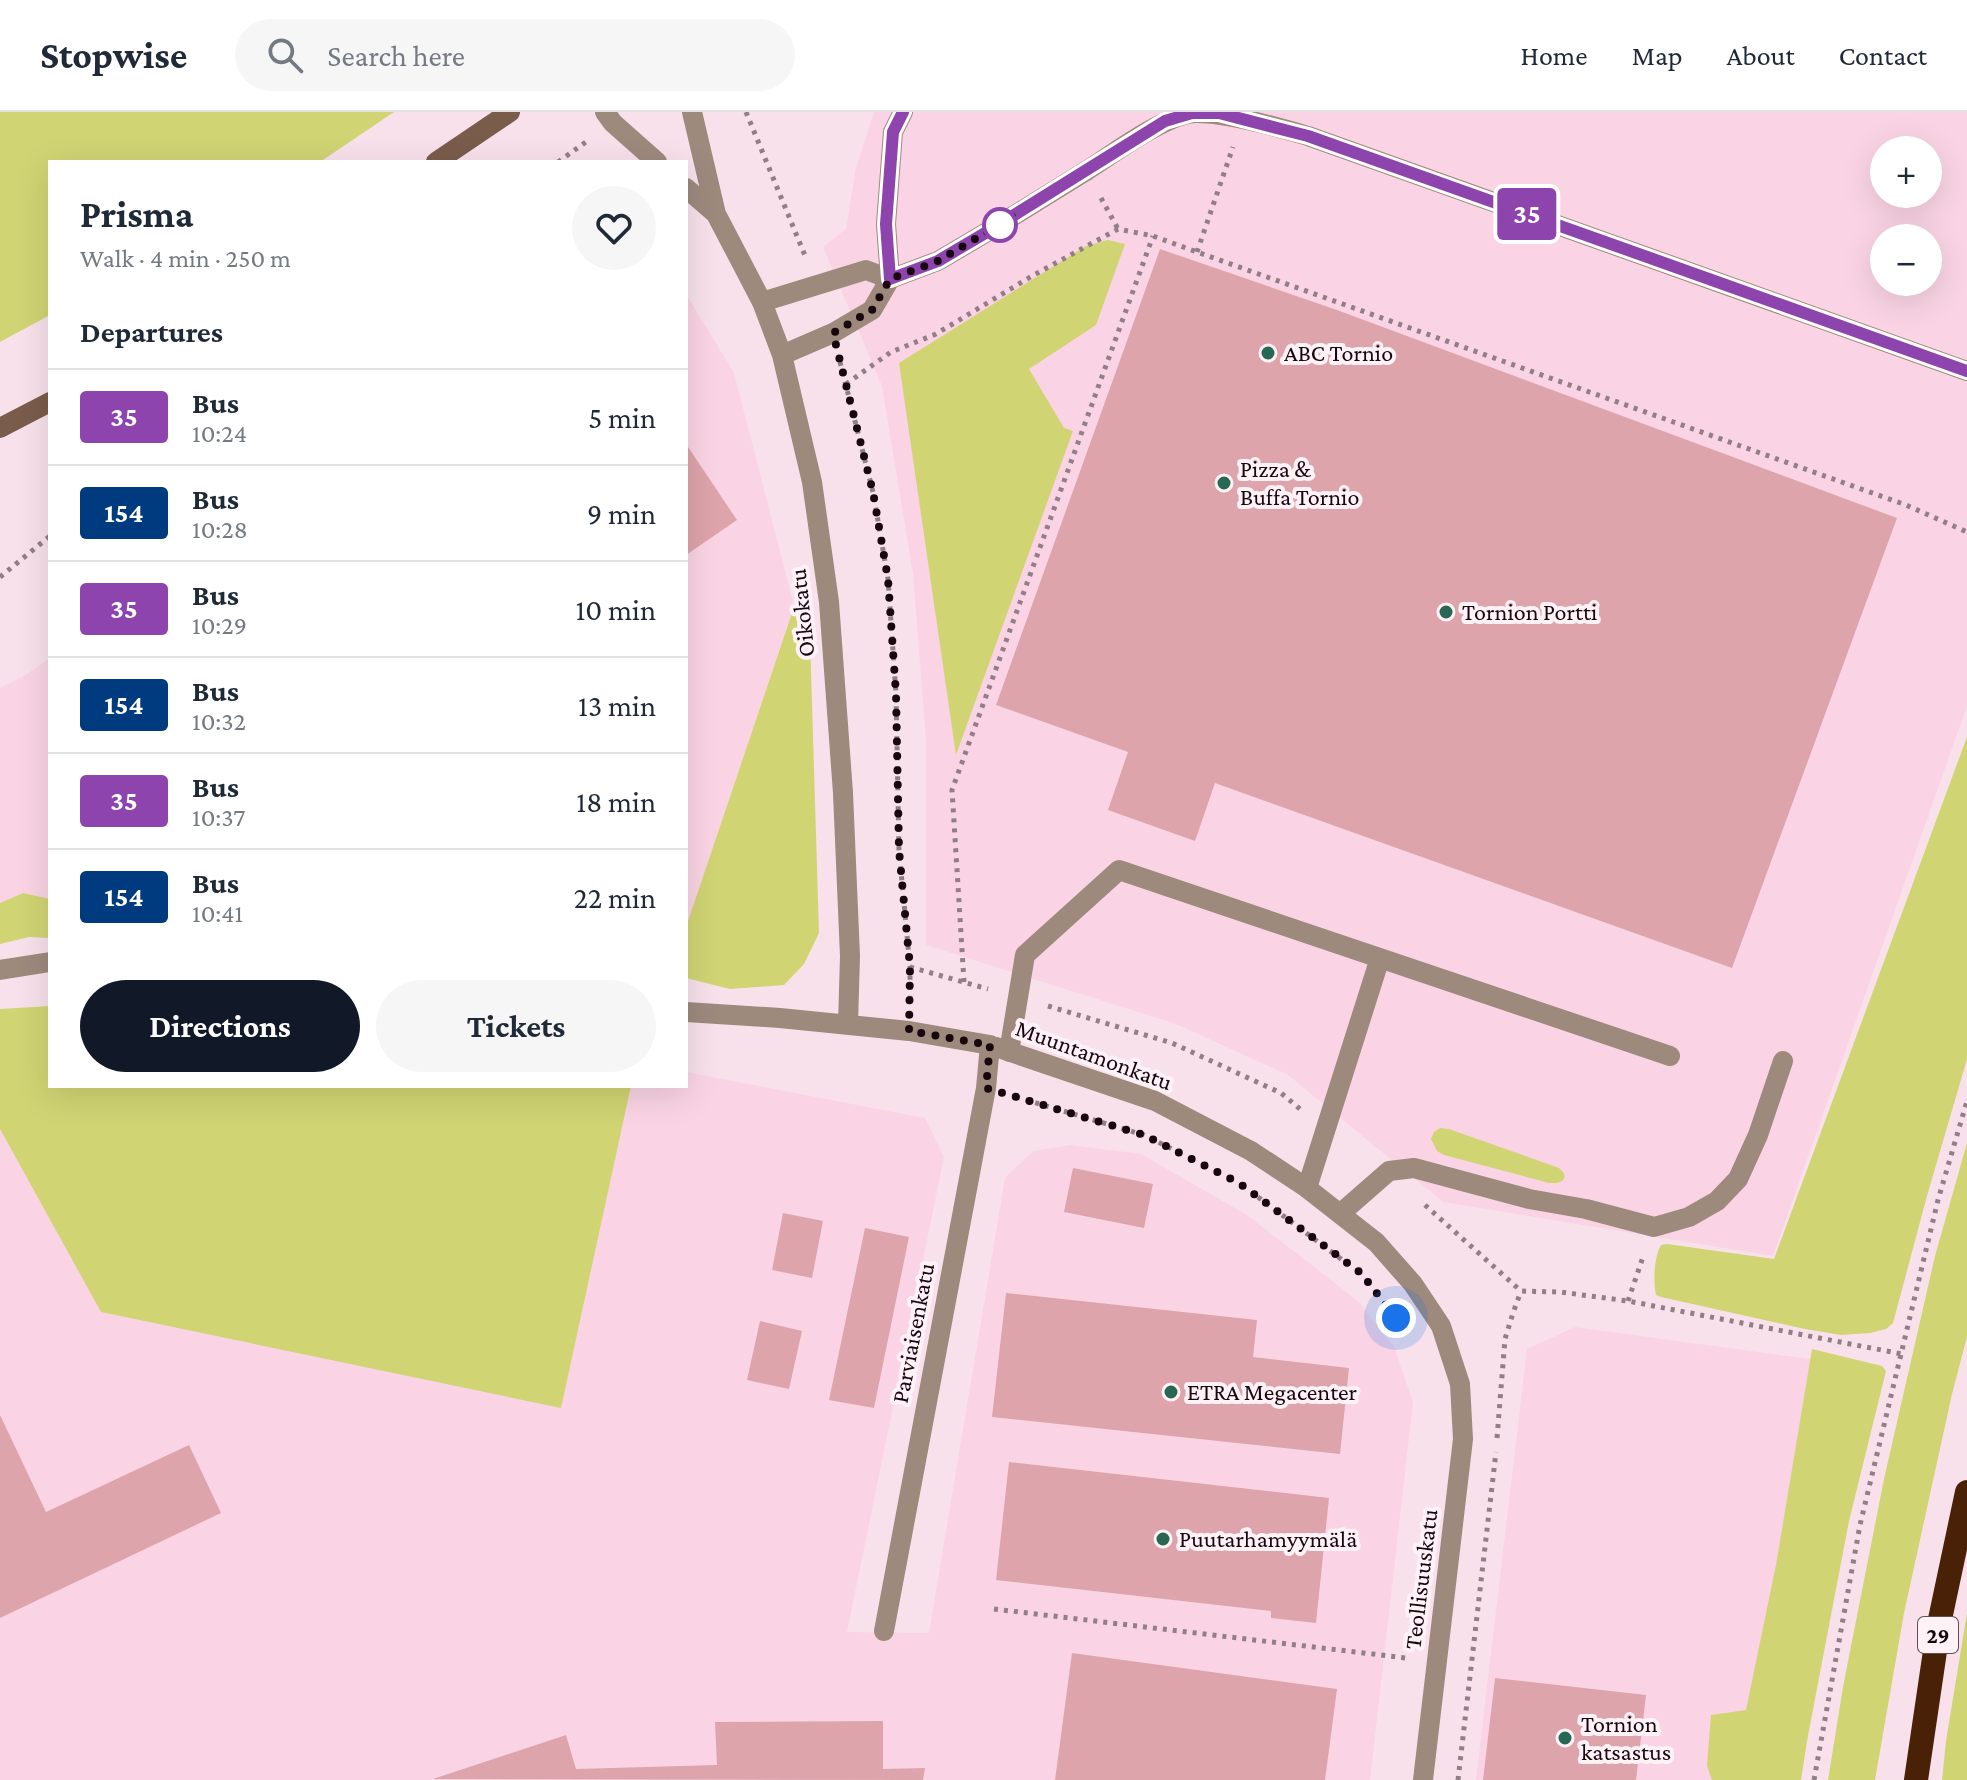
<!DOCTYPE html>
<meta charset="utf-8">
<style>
body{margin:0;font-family:"Crimson Pro",serif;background:#f6f6f7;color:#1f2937;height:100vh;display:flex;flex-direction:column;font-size:30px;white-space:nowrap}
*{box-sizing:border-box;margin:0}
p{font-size:26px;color:#747a83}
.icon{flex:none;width:44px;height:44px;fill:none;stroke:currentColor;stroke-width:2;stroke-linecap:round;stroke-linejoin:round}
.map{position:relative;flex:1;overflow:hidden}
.side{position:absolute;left:48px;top:48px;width:640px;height:928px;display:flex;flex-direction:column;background:#fff;border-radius:0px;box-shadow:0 8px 32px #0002}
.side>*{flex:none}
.badge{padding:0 16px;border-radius:6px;font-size:28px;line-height:52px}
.buttons{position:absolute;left:1870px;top:24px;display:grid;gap:16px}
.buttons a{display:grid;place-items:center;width:72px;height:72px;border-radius:50%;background:#fff;box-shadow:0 8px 32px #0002;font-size:40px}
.you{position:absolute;width:40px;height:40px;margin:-20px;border:6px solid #fff;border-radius:50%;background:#1a73e8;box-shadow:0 0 0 12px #1a73e833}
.map>.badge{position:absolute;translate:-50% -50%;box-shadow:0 0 0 4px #fff}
h2{padding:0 32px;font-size:30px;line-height:72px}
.round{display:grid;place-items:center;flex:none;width:84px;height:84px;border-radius:42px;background:#f6f6f7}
.overview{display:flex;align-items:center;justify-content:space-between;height:136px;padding:0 32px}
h1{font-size:38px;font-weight:700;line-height:60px}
.action{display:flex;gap:16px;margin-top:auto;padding:16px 32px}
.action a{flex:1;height:92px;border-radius:48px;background:#111827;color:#fff;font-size:32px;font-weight:700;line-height:92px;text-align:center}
.action a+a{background:#f6f6f7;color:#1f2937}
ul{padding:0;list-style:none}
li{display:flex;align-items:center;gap:24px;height:96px;padding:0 32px;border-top:2px solid #e0e1e3}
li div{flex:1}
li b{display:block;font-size:30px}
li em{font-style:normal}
li .badge{min-width:88px;font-weight:700;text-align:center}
header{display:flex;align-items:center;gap:48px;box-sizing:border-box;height:112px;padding:0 40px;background:#fff;border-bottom:2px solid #e0e1e3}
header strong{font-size:38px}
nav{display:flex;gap:44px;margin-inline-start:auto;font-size:28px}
.search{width:560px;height:72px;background:#f6f6f7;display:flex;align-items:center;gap:20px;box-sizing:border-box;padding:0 28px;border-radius:44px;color:#747a83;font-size:30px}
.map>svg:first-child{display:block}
.built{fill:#fad4e4;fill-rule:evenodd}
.green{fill:#d1d473}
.building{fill:#dea4ab}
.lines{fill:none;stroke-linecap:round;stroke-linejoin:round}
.path{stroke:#927e87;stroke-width:5;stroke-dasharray:4 6;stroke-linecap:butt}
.lane{stroke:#9e897d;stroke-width:20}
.street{stroke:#9e897d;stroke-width:20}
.secondary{stroke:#7a5c4b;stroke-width:20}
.highway{stroke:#482107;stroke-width:24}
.line-casing{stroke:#fff;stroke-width:18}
.line{stroke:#8e44ad;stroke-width:12}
.walk{stroke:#190710;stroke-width:8;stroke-dasharray:0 14.4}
.stop-dot{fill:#fff;stroke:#8e44ad;stroke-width:4}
.poi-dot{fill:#286754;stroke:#fef2f7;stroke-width:3}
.labels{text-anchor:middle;stroke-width:8;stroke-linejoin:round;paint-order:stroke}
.shield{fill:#fef2f7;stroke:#5e4e55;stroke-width:2}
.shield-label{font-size:22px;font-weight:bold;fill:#190710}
.poi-label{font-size:24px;fill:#190710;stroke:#fef2f7;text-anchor:start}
.street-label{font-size:24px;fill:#190710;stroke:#fef2f7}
</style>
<header>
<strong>Stopwise</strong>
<div class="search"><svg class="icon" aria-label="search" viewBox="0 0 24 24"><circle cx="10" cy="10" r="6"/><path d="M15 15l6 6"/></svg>Search here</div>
<nav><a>Home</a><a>Map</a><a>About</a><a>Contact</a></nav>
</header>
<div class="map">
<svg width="1967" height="1668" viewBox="0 0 1967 1668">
<rect width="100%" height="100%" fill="#f8e1eb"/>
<path class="built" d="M 874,0 L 1967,0 L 1967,594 L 1773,1144 L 1443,1090 L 1288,963 L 1176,912 L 926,833 L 926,627 L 913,462 L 882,274 L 823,135 L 846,117 L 856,56 ZM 1884,38 L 1928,38 L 1928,82 L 1884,82 ZM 1884,126 L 1928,126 L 1928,170 L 1884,170 Z
M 686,182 L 734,261 L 794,494 L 686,815 Z
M 50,546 L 50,787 L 23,781 L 0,791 L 0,576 L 24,564 Z
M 686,960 L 925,1006 L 944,1045 L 847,1520 L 929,1521 L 1005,1066 L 1033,1039 L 1071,1033 L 1141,1042 L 1247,1103 L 1358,1189 L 1394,1235 L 1413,1290 L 1370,1668 L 0,1668 L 0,1017 L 102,1200 L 561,1295 L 631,974 L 686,974 Z
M 1575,1215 L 1817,1248 L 1766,1668 L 1476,1668 L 1527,1237 Z"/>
<path class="green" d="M 0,0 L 394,0 L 320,50 L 50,50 L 50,203 L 0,230 Z
M 1108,128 L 1125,132 L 1096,213 L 1029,257 L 1064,316 L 1073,319 L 956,643 L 899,251 L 1086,134 Z
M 809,492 L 819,821 L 804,852 L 784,873 L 730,877 L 686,866 L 686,815 L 794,495 Z
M 1967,625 L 1967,947 L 1927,1084 L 1893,1211 L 1886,1217 L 1870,1221 L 1841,1223 L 1805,1217 L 1661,1185 L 1656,1183 C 1653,1169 1654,1145 1661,1133 L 1667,1132 L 1774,1147 Z
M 23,781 L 50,787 L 50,826 L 29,825 L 0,832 L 0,791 Z
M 50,894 L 50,974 L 631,974 L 561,1296 L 101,1200 L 0,1017 L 0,897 Z
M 1440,1016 L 1449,1017 L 1559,1056 L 1563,1060 L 1565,1065 C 1561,1072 1557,1071 1549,1071 L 1444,1043 L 1437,1039 L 1431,1027 L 1434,1020 Z
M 1967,1031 L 1967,1225 L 1952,1282 L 1904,1501 L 1875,1668 L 1828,1668 L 1843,1575 L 1884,1367 L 1935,1144 Z
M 1812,1237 L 1882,1254 L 1886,1259 L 1849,1409 L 1807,1629 L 1801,1668 L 1712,1668 L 1707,1654 L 1711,1603 L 1746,1598 L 1776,1453 Z
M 1967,1501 L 1967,1668 L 1942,1668 L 1946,1629 Z"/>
<path class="building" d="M 1160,137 L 1337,198 L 1897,406 L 1732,856 L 1215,671 L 1195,729 L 1108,698 L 1128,640 L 996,593 Z
M 686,332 L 737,408 L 686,443 Z
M 1073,1056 L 1153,1072 L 1144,1116 L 1064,1100 Z
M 783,1101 L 823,1109 L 812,1166 L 772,1158 Z
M 865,1116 L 909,1125 L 874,1296 L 829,1288 Z
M 1006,1181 L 1257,1208 L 1253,1245 L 1349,1256 L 1340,1342 L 992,1305 Z
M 760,1209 L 802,1219 L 789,1277 L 747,1268 Z
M 0,1303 L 46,1400 L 189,1333 L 221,1401 L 0,1506 Z
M 1009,1350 L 1329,1386 L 1316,1511 L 1271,1506 L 1271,1499 L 996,1468 Z
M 1072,1541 L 1337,1577 L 1325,1668 L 1055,1668 Z
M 1495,1566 L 1646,1583 L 1636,1668 L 1483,1668 Z
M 883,1609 L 883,1657 L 925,1656 L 923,1668 L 433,1667 L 566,1623 L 576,1657 L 717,1653 L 715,1610 Z"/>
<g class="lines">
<path class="path" d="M 746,0 L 806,146
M 558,50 L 590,27
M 1101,86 L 1118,117
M 1197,140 L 1233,35
M 840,250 L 873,380 L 888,467 L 896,582 L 899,738 L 910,855 L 910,890
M 846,272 L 891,240 L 936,222 L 1032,164 L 1118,117 L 1153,124 L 1197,140 L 1906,393 L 1967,420
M 0,465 L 50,424
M 910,855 L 988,877
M 964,870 L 952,678 L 1153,124
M 1048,894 L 1172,931 L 1281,981 L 1300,997
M 1016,985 L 1144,1023 L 1176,1039
M 1258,1085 L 1349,1153
M 1425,1093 L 1521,1179 L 1560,1180 L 1628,1189 L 1902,1242
M 1628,1189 L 1644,1142
M 1497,1326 L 1505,1227 L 1513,1201 L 1521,1179
M 994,1497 L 1406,1546
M 1458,1668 L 1496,1340
M 1814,1668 L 1860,1413 L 1938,1088 L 1967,989"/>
<path class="lane" d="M 1086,59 C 1113,42 1163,4 1194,1 C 1225,0 1277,15 1308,24 L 1967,259
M 890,167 L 886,112 L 893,20 L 903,0
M 1009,940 L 1025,843 L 1119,758 L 1670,944
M 1307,1076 L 1380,846"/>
<path class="street" d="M 605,0 L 613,11 L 657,50
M 692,0 L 716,102 L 762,190 L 782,243 L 812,370 L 829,490 L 843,681 L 850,844 L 848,913
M 686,76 L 716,102
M 762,190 L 866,158 L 890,167
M 782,243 L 833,221 L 872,198 L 890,167 L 938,149 L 987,120 L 1086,59
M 0,858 L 50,850
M 686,900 L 780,906 L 909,919 L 990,933 L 1155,989 L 1251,1039 L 1307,1076 L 1376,1130 L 1413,1172 L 1441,1214 L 1460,1272 L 1463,1327 L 1423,1668
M 1341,1101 L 1389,1059 L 1414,1056 L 1529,1087 L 1586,1097 L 1654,1115 L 1689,1105 L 1717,1089 L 1738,1067 L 1758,1023 L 1783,949
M 884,1519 L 986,976 L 990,933"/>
<path class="secondary" d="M 436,50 L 510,0
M 0,316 L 50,290"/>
<path class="highway" d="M 1916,1668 L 1939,1512 L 1967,1380"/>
</g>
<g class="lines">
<g class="line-casing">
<path id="line" d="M 903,0 L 893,20 L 886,112 L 890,167 L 938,149 L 987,120 L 1165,9 L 1192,1 L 1219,1 L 1308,24 L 1967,259"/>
</g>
<use href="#line" class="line"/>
<path class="walk" d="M 1000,113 L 1012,105 L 938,149 L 890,167 L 872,198 L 833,221 L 873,380 L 888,467 L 896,582 L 899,738 L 910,855 L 909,919 L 990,933 L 986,976 L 1144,1023 L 1239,1071 L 1361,1161 L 1396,1206"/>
</g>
<circle class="stop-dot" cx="1000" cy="113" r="16"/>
<g class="poi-dot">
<circle cx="1268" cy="241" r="8"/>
<circle cx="1224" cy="371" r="8"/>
<circle cx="1446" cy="500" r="8"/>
<circle cx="1171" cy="1280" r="8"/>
<circle cx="1163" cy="1427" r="8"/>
<circle cx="1565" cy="1626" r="8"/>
</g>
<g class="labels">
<rect class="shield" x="1918" y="1505" width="40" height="36" rx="6"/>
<g class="shield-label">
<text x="1938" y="1531">29</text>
</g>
<g class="poi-label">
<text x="1284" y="249">ABC Tornio</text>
<text x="1240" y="365">Pizza &amp;<tspan x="1240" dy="28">Buffa Tornio</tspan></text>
<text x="1462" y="508">Tornion Portti</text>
<text x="1187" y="1288">ETRA Megacenter</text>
<text x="1179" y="1435">Puutarhamyymälä</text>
<text x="1581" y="1620">Tornion<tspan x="1581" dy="28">katsastus</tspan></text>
</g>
<g class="street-label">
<text transform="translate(802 501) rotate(-96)" y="8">Oikokatu</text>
<text transform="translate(1094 943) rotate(20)" y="8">Muuntamonkatu</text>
<text transform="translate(913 1221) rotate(-79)" y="8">Parviaisenkatu</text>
<text transform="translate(1421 1467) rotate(-83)" y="8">Teollisuuskatu</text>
</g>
</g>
</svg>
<div class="buttons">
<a>+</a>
<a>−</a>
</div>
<div class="you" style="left:1396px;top:1206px"></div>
<b class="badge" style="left:1527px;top:102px;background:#8e44ad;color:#fff">35</b>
<section class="side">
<div class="overview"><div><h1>Prisma</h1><p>Walk · 4 min · 250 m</p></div><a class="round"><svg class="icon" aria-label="heart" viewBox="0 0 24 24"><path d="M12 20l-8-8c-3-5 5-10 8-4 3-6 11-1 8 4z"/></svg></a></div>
<h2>Departures</h2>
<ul>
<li><span class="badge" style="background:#8e44ad;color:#fff">35</span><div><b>Bus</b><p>10:24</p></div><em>5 min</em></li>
<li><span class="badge" style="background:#003b80;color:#fff">154</span><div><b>Bus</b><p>10:28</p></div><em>9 min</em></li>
<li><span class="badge" style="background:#8e44ad;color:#fff">35</span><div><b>Bus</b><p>10:29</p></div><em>10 min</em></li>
<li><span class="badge" style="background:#003b80;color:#fff">154</span><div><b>Bus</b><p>10:32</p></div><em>13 min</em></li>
<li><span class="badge" style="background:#8e44ad;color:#fff">35</span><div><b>Bus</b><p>10:37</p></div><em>18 min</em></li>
<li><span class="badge" style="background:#003b80;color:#fff">154</span><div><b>Bus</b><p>10:41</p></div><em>22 min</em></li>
</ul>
<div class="action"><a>Directions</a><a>Tickets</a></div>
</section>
</div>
